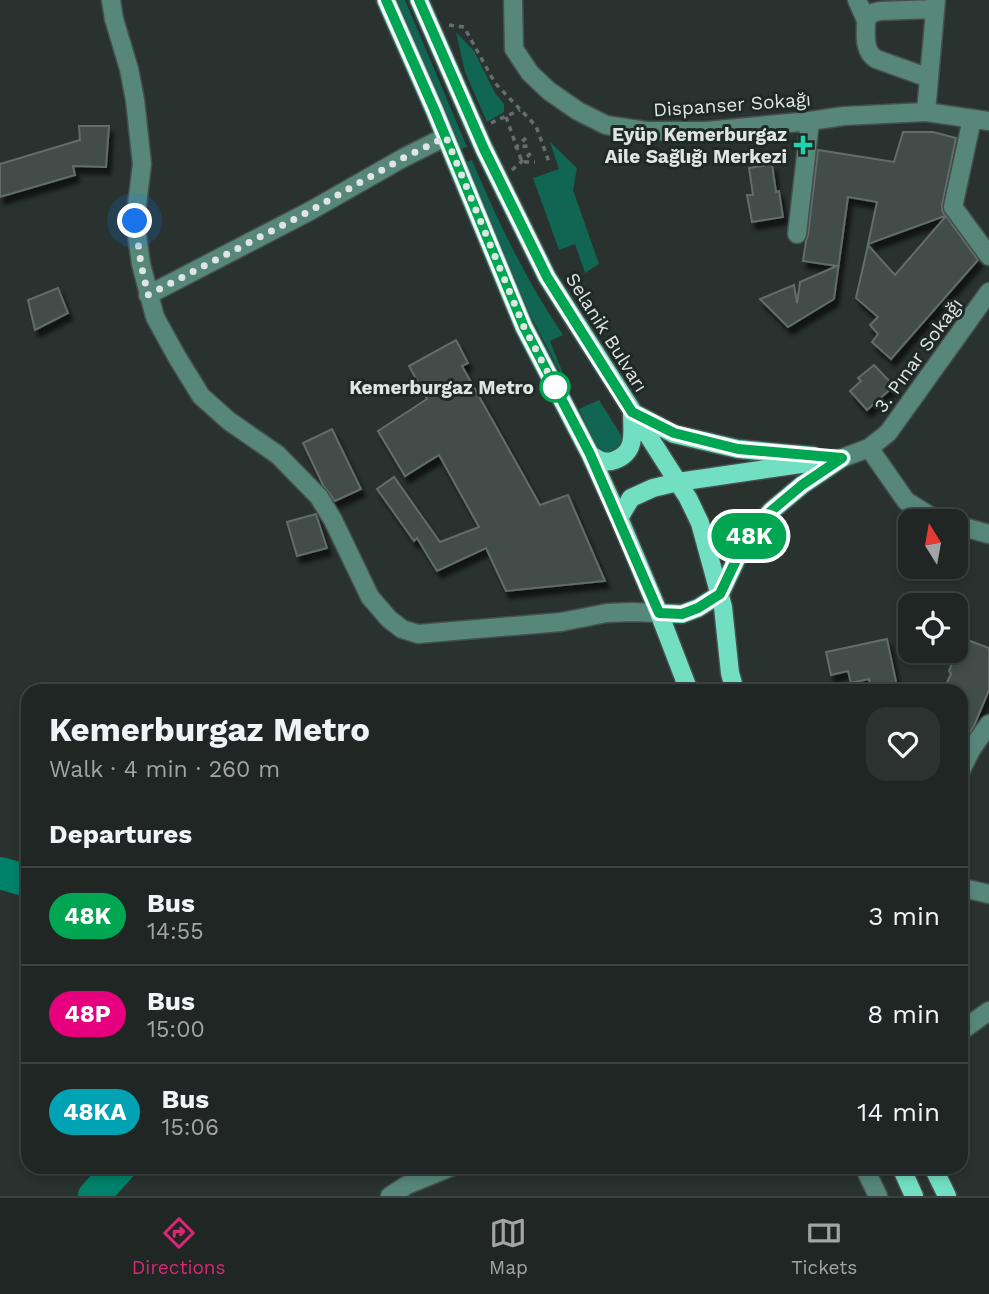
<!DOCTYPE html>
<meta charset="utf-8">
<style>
body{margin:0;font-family:"Work Sans",sans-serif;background:#2c3230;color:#f1f3f6;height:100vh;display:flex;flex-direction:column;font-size:26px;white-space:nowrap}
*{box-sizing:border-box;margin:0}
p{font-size:23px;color:#a1a5a6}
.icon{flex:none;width:38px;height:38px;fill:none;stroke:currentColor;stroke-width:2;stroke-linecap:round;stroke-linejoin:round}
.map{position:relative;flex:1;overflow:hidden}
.details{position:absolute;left:21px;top:684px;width:947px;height:490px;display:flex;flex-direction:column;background:#1f2623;border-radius:21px;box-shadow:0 4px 10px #0003,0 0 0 2px #3c4341}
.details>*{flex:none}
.badge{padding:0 14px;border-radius:23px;font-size:24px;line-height:46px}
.needle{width:46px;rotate:349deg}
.buttons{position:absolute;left:898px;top:509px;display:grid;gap:14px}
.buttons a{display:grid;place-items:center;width:70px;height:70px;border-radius:14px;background:#1f2623;box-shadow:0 4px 10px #0003,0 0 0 2px #3c4341;font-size:35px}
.you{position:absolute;width:35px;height:35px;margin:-18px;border:5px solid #fff;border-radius:50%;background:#1a73e8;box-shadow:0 0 0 10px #1a73e833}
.map>.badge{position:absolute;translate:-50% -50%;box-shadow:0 0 0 4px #fff}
h2{padding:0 28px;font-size:26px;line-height:63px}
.round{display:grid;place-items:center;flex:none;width:74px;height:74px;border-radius:21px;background:#2c3230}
.headline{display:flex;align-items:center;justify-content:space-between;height:119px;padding:0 28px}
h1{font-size:33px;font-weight:700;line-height:52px}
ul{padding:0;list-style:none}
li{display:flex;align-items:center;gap:21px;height:98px;padding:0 28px;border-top:2px solid #3c4341}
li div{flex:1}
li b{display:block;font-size:26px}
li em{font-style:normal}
li .badge{min-width:77px;font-weight:700;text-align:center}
.menu{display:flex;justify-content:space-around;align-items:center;height:98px;border-top:2px solid #3c4341;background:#1f2623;font-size:19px;color:#a1a5a6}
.menu a{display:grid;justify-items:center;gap:4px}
.menu .active{color:#db2777}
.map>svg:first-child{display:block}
.green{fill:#116553}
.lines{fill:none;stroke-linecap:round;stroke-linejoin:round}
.river{stroke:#00826a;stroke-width:32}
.building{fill:#434d49;stroke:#626d69;stroke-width:2;filter:url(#shadow)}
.minor-casing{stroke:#464f4c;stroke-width:21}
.major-casing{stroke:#464f4c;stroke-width:21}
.path{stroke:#666e6c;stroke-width:3.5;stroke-dasharray:5 5;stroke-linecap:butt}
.minor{stroke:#568779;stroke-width:18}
.major{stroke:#72dfc2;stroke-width:18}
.line-casing{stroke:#fff;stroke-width:16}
.line{stroke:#00a651;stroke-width:10}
.walk{stroke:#dfe5e3;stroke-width:7;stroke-dasharray:0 12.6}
.poi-dot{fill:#1fd5b0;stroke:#1f2926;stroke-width:2.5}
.stop-dot{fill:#fff;stroke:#00a651;stroke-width:3.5}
.labels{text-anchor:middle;stroke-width:6;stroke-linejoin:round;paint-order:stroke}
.street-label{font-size:19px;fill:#dfe5e3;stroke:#1f2926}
.poi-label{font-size:19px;font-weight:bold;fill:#dfe5e3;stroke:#1f2926;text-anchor:end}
.stop-label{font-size:19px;font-weight:bold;fill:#dfe5e3;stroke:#1f2926;text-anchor:end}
</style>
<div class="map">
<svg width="989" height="1196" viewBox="0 0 989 1196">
<defs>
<filter id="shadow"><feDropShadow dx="4" dy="7" stdDeviation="2" flood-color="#0009"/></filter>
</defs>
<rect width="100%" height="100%" fill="#29322f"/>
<path class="green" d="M 395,0 L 405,0 L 467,147 L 458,150 Z
M 456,32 L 474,51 L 495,93 L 504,104 L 504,112 L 487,122 L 465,72 Z
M 550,142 L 577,168 L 573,190 L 599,264 L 585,273 L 575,244 L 559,250 L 533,178 L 559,169 Z
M 472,160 C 497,220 526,280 563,335 L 550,341 L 570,391 L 523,301 L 464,163 Z
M 599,400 L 621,435 L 623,446 C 615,453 609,454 598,451 L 579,409 Z"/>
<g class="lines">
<path class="river" d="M 0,873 L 28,881
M 94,1196 L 120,1167"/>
</g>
<path class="building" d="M 79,126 L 109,126 L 106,167 L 73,166 L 75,175 L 0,197 L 0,164 L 80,140 Z
M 903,132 L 933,132 L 956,138 L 942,205 L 942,210 L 945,216 L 868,244 L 877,202 L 848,197 L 834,299 L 788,327 L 760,299 L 794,285 L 797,303 L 800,282 L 837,266 L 803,261 L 806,241 L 808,235 L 818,150 L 894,162 Z
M 772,164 L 776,192 L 779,191 L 783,217 L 752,222 L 747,195 L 753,195 L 749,168 Z
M 946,216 L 978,260 L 891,359 L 872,342 L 878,334 L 870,325 L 878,317 L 856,298 L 868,245 L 895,275 Z
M 58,288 L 68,313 L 35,330 L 28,300 Z
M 456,340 L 468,363 L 462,366 L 540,505 L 568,495 L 605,581 L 506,591 L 486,548 L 437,571 L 417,538 L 414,541 L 377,489 L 394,477 L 440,542 L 479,527 L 439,455 L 405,476 L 378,431 L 427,399 L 409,366 Z
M 874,365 L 894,386 L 867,410 L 850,391 L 861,381 L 858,378 Z
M 332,429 L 361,489 L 335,501 L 323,485 L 303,443 Z
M 316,514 L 327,548 L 297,556 L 287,522 Z
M 962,638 L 989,648 L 989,690 L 974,726 L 961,745 L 961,691 L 943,691 L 951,674 L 949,671 Z
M 887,639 L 898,691 L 871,691 L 869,679 L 851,683 L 848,671 L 831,675 L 826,652 Z"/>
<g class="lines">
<g class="minor-casing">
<path id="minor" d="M 111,0 L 114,19 L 129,69 L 135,100 L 142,164 L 135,221 L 141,264 L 155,317 L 177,357 L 201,396 L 229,421 L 278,455 L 319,497 L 333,520 L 370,597 L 389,619 L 402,629 L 418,634 L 561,622 L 607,613 L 632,612 L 659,613
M 513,0 L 514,49 L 530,73 L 549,91 L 578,111 L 606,125 L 646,131 L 706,131 L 810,121 L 844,116 L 926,112 L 989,121
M 857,0 L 866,20
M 929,78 L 876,59 C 863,51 866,34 866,20 L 872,13 L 880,11 L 934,9
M 926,112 L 936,0
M 972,119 L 953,207 L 989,256
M 797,234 L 810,121
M 148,295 L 310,211 L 403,158 L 445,137
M 869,448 L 906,501 L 930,516 L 946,522
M 842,458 L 869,448 L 888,433 L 989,292
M 956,525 L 989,534
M 961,770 L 971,750 L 989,724
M 961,885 L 963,888 L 989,894
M 961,1031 L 989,1011
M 864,1167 L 878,1196
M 390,1196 L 407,1185 L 451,1167"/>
</g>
<g class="major-casing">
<path id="major" d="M 386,0 L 434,109 L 524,327 L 590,454 L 619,518 L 659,613 L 689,691
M 419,0 L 484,149 L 547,277 L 688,498 L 700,523 L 723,607 L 730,673 L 735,691
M 632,412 L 674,434 L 738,449 L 814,456
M 590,454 C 598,460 605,464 615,460 C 637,452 632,432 632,412
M 619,518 L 631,498 L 653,488 L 678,482 L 835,459
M 659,613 L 682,614 L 698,608 L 720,594 L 746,539 L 771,511 L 802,485 L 842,458
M 901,1167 L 914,1196
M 933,1167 L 947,1196"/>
</g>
<path class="path" d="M 449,25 L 464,27 L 495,83 L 536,126 L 549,162
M 506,117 L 522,162
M 491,123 L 520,110
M 526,138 L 516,147 L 529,146
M 524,162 L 535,162
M 512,170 L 531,153
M 578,276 L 593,307 L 590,311"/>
<use href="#minor" class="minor"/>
<use href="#major" class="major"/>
</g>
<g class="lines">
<g class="line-casing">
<path id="line" d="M 386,0 L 434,109 L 524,327 L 590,454 L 659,613 L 682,614 L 698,608 L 720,594 L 746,539 L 771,511 L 802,485 L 842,458 L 738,449 L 674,433 L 632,412 L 547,277 L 484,149 L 419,0"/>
</g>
<use href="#line" class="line"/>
<path class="walk" d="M 135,221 L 141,264 L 148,295 L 310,211 L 403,158 L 446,137 L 524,327 L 557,390 L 555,387"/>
</g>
<path class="poi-dot" d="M799.5 134.5h7v7h7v7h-7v7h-7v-7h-7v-7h7z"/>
<circle class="stop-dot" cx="555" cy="387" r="14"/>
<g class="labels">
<g class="street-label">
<text transform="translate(732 104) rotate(-4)" y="7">Dispanser Sokağı</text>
<text transform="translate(607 332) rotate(58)" y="7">Selanik Bulvarı</text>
<text transform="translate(918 355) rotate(-54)" y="7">3. Pınar Sokağı</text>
</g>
<g class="poi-label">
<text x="787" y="141">Eyüp Kemerburgaz<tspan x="787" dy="22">Aile Sağlığı Merkezi</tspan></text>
</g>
<g class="stop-label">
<text x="534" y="394">Kemerburgaz Metro</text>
</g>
</g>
</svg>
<div class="buttons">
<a><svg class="needle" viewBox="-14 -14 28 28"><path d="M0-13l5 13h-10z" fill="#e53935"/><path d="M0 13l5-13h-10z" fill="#a1a5a6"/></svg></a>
<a><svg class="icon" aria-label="locate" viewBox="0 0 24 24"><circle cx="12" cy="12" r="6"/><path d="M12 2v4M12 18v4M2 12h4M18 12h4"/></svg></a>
</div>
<div class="you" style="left:135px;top:221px"></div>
<b class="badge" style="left:749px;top:536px;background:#00a651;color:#fff">48K</b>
<section class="details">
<div class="headline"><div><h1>Kemerburgaz Metro</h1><p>Walk · 4 min · 260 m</p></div><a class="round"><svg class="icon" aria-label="heart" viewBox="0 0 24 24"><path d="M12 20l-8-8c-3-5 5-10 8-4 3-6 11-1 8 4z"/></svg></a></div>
<h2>Departures</h2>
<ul>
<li><span class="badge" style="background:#00a651;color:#fff">48K</span><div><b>Bus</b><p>14:55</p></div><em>3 min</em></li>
<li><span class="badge" style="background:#e6007e;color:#fff">48P</span><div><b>Bus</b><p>15:00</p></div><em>8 min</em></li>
<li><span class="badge" style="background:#00a3b4;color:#fff">48KA</span><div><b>Bus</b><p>15:06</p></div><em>14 min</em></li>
</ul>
</section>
</div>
<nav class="menu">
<a class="active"><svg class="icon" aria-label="directions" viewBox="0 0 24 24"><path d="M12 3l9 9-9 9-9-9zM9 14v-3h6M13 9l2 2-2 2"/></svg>Directions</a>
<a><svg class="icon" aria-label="map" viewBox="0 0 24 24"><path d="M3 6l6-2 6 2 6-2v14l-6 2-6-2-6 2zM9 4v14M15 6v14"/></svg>Map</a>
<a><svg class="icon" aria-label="tickets" viewBox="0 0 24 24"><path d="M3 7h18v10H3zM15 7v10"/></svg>Tickets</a>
</nav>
